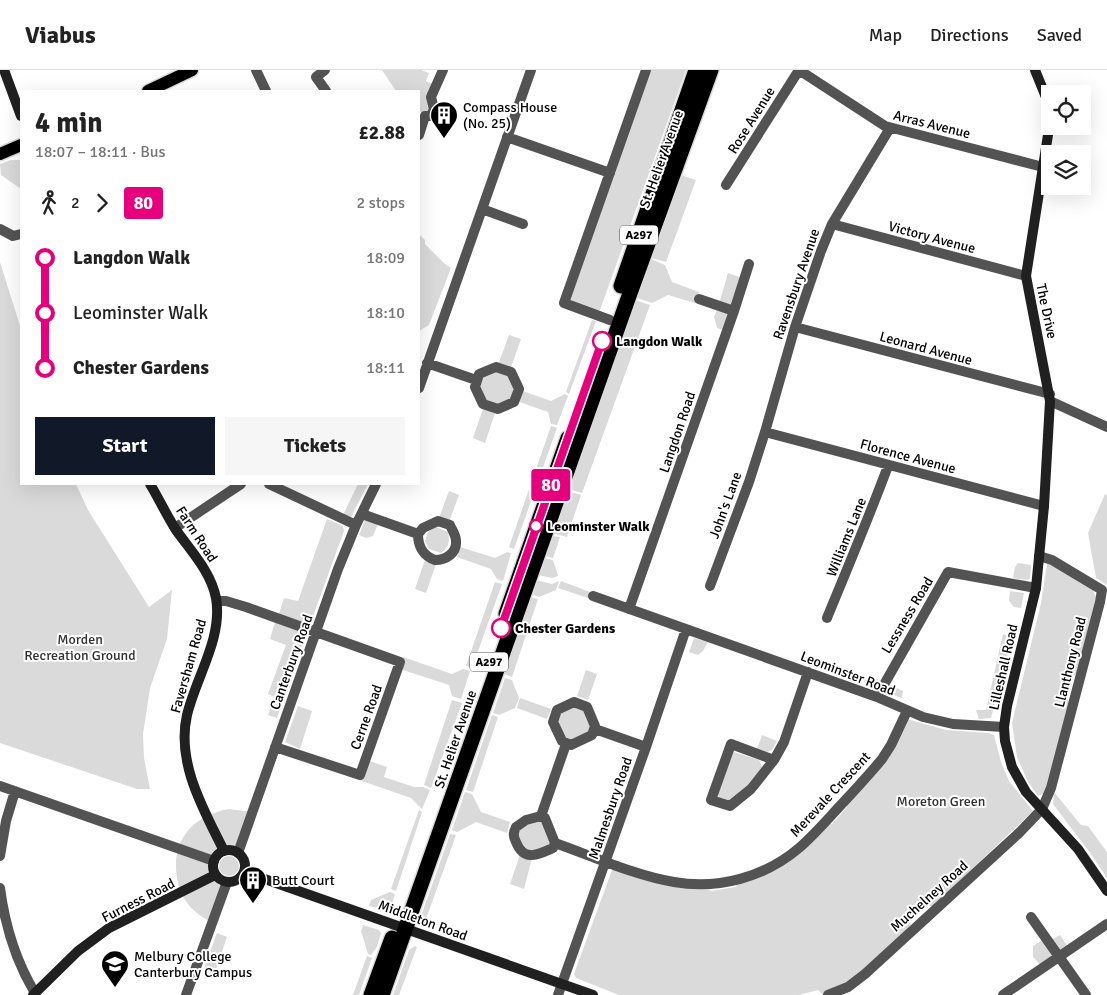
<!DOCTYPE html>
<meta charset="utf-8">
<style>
body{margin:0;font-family:Signika,sans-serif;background:#f6f6f6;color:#222;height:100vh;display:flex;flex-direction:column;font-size:19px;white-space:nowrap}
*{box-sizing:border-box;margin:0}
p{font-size:16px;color:#767676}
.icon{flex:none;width:28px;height:28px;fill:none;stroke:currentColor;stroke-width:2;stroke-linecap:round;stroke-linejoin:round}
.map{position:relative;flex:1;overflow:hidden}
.drawer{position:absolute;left:20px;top:20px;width:400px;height:395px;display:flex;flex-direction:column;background:#fff;border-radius:0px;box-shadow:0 5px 20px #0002}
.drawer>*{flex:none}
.badge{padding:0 10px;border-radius:4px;font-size:18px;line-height:32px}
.controls{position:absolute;left:1041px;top:15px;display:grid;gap:10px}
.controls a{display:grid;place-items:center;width:50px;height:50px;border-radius:0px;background:#fff;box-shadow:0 5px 20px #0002;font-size:25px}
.map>.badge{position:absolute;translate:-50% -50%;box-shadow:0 0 0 2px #fff}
.legs{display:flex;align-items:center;gap:8px;height:55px;padding:0 15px;font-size:16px}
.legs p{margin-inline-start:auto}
.headline{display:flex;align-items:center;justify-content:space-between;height:85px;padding:0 15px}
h1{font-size:28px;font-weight:700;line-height:38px}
.action{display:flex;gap:10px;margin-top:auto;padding:10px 15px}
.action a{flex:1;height:58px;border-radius:0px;background:#111827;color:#fff;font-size:20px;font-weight:700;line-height:58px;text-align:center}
.action a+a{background:#f6f6f6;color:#222}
ul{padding:0 15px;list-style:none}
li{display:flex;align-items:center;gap:18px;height:55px;font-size:19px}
li i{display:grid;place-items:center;width:8px;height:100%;margin:0 6px;background:currentColor}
li i::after{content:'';width:12px;height:12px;margin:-6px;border:4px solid;border-radius:50%;background:#fff}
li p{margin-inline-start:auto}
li:first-child i{background:linear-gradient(#0000 50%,currentColor 0)}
li:last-child i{background:linear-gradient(currentColor 50%,#0000 0)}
header{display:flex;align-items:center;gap:30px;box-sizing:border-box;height:70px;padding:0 25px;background:#fff;border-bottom:1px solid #e0e0e0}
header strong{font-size:24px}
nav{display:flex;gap:28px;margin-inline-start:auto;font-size:18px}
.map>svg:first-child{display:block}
.green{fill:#dadada}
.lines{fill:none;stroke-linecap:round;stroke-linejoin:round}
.primary-casing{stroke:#dbdbdb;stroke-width:15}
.highway-casing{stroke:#dbdbdb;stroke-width:18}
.street{stroke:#535353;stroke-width:10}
.secondary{stroke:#202020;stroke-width:10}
.primary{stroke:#000;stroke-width:12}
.highway{stroke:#000;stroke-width:15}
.line-1-casing{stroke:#fff;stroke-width:11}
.line-1{stroke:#e6007e;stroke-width:8}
.stop-1-dot{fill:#fff;stroke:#e6007e;stroke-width:2.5}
.labels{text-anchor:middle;stroke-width:4;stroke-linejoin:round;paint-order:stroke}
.shield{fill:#fff;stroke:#4c4c4c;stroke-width:1}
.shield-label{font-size:12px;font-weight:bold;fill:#000}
.poi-label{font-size:14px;fill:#000;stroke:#fff;text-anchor:start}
.street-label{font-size:14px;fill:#000;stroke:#fff}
.stop-label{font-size:14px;font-weight:bold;fill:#000;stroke:#fff;text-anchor:start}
.park-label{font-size:14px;fill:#313131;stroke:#fff}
</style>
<header>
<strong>Viabus</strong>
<nav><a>Map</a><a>Directions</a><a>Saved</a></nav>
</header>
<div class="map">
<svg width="1107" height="925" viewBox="0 0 1107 925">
<rect width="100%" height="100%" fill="#fff"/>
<path class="green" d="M 382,0 L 421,0 L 429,3 L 426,11 L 435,15 L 432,36 L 426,44 L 419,41 L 419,21 L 396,21 Z
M 651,0 L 686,0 L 600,240 L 597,242 L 593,241 L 571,230 L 569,226 Z
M 11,90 L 21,90 L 21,119 L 1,105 L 0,94 Z
M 681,105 L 696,110 L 666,192 L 651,188 Z
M 419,164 L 425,170 L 425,174 L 444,193 L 451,198 L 429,255 L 419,261 Z
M 651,189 L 665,195 L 672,212 L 699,222 L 695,233 L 668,225 L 652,233 L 637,228 Z
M 0,192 L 21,259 L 21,414 L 76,414 L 88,440 L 149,537 L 172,520 L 167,569 L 150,618 L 143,664 L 144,688 L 150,719 L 137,719 L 0,673 Z
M 728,203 L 742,208 L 733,239 L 719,234 Z
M 635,230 L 650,235 L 582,423 L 568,419 Z
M 718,237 L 732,242 L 725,261 L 717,258 L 714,247 Z
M 592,250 L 596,251 L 569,324 L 566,322 Z
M 509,265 L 521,269 L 510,300 L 498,295 Z
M 496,299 L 510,304 L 516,319 L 512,330 L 498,337 L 485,332 L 477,316 L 481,306 Z
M 520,320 L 551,331 L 565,324 L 568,326 L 557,355 L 551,354 L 548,342 L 517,331 Z
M 484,336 L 496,340 L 485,373 L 473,368 Z
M 551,356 L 557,358 L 514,479 L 509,477 Z
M 358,414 L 368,414 L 351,447 L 343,445 Z
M 449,421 L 459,425 L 449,452 L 439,448 Z
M 567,421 L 581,425 L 567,467 L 552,463 Z
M 1105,424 L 1107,425 L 1107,515 L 1096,508 L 1088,463 Z
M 327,449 L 343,456 L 344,461 L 312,549 C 303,555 288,547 279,544 L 284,528 L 298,531 Z
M 365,450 L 378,454 L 373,466 L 366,468 L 359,465 Z
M 436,457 L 448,462 C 450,472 449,477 441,483 L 429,479 L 425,471 L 428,462 Z
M 552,466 L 560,467 L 553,488 L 545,486 Z
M 460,477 L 495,488 L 507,482 L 511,483 L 503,511 L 497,509 L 491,499 L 457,487 Z
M 544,488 L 553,490 L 558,506 L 552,508 L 538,505 Z
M 425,490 L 436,494 L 426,523 L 415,519 Z
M 1018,493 L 1031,495 L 1030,508 L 1028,510 L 1013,508 L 1015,497 Z
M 1047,494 L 1051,494 L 1093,520 L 1096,527 L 1077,603 L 1073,606 L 1067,628 L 1070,634 L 1045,723 L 1038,726 L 1028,712 L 1017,687 L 1012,653 L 1041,533 Z
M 536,510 L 552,514 L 559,511 L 556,520 L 539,527 L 531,524 Z
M 561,511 L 590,522 L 588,528 L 558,518 Z
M 495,512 L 502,514 L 472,598 L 466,596 Z
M 1010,521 L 1024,523 L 1021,538 L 1014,537 L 1009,531 Z
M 529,527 L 538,529 L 512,607 L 502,603 Z
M 275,552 L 303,562 L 306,566 L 277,648 L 268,645 L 274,627 L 268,624 L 286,575 L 270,569 Z
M 1003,564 L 1012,568 L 991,648 L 979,649 L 976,640 L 986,640 Z
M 694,568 L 708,572 L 703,581 L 698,585 L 689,582 Z
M 403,587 L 452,604 L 463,599 L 470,601 L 461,629 L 452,626 L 449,615 L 400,599 Z
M 586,600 L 597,604 L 588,630 L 577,626 Z
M 872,607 L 903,621 L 902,628 L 873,618 L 864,612 L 865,608 Z
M 505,608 L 512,610 L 519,628 L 515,638 L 499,645 L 493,643 Z
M 520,628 L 551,639 L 547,649 L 517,638 Z
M 452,630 L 462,633 L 431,718 L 424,715 Z
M 298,636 L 312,641 L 300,679 L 285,672 Z
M 578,637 L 586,642 L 592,659 L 571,672 L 565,670 L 557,651 C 562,640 566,639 578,637 Z
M 492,645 L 498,647 L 473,722 L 466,720 Z
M 907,649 L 946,660 L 989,663 L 994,665 L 1001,692 L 1009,711 L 1033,741 L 933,836 L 927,836 L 910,852 L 910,857 C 884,882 858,913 822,924 L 818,920 L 799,925 L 619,925 L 576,908 L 574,904 L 612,800 L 615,799 L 707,818 L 711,821 L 735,817 L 739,813 L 752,808 L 826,755 L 832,754 L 847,737 L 847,732 Z
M 762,665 L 777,671 L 772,680 L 767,682 L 757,679 Z
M 734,682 L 759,690 L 762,697 L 748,715 L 728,731 L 719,729 L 718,724 L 732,684 Z
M 367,690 L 387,697 L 384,707 L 414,717 L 423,717 L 430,720 L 422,739 L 411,728 L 359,710 Z
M 465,722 L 472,724 L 481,742 L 510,752 L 507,763 L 476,752 L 457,762 L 452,760 Z
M 1054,722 L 1081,755 L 1088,756 L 1107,782 L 1107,808 L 1091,784 L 1053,734 Z
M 229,739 L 251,742 L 238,779 C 220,773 205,785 210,805 L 180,821 C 167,778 186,747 229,739 Z
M 419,740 L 422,742 L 396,821 L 391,819 Z
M 541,749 L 552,768 L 550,776 L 537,782 L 525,781 L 517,768 L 520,757 Z
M 450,764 L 456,765 L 425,852 L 421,846 Z
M 520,785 L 532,788 L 524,819 L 510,814 Z
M219 796a10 10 0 1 1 20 0a10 10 0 1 1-20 0Z
M 214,809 L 219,815 L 224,816 L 211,852 C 198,845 189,838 182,825 Z
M 390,822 L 395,824 L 392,834 L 386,835 L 382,839 L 369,836 L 371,830 Z
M 363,855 L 379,860 L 381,863 L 377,877 L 371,885 L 368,884 L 361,861 Z
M 217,863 L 227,867 L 214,905 L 203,901 Z
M 1060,865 L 1069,878 L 1041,896 L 1033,887 L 1033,876 L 1044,869 L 1047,872 Z
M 415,876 L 417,877 L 399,925 L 393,925 L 409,880 Z
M 367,886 L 372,888 L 359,925 L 353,925 Z"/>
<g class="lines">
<g class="primary-casing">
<path id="primary" d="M 148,21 L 192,0
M 0,84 L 21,75"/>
</g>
<g class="highway-casing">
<path id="highway" d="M 621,216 L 696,0
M 506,544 L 568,368
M 371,925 L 392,868
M 382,925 L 629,226 L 711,0"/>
</g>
<path class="street" d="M 256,0 L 266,21
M 325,0 L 316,7 L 326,21
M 799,0 L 885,56 L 1043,97
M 419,65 L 425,46 L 431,46 L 434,39 L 431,27 L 443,0
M 507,67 L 610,103
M 726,115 L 799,0
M 482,139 L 523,154
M 832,154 L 1026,206
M 0,159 L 13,166 L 21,164
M 699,229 L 734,241
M 610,250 L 564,233 L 646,0
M 795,257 L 1050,324
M 427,293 L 476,310
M 496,297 L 511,302 L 519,319 L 514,332 L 498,339 L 483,334 L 475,317 L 479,304 Z
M 419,318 L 531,0
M 1050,331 L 1107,357
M 765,362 L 1044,436
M 269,414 L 356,455
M 362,444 L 418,464
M 438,451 L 450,455 C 452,460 456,465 456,471 C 457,483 446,490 435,490 C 423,486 418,476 418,464 L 423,458 Z
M 175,458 L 241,414
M 710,516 L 749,412 L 765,362 L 795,257 L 821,181 L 832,154 L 890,58
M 593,526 L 877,627 L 923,647 L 953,654 L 1004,657
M 217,531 L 226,531 L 246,537 L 400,592 L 360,705 L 275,677
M 629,539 L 734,241 L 749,194
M 827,548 C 848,497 869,447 888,396
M 877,627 L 948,502 L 1036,518
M 574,632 L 587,637 L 595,656 L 592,665 L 571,675 L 562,671 L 553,652 L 557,640 Z
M 595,659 L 646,677
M 731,674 L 774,690 L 751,719 L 730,736 L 711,730 Z
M 774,690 L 784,672 L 808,602
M 0,716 L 214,791
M 541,746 L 526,750 L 516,757 C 513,763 513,766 516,772 C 524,792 537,785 553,778 L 555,773
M 541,746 L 566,674
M 541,746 L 545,748 L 555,773
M 555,773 C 592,786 636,806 674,812 C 718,820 765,807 799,778 C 813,766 826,751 839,737 C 853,722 868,706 882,689 L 891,675 L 907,641
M 238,783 L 338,499 L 356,455 L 376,414
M 0,786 L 6,751 L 15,721
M 0,818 C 5,856 15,890 35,923
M 1031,847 L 1086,925
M 186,925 L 227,812
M 558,925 L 646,677 L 686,559
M 828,925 L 848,917 L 865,904 L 1019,763 L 1042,739 L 1051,718 L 1100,532 L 1102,520 L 1052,490 L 1039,486
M 1003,925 L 1107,854"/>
<path class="secondary" d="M 4,0 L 21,46
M 1035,0 L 1050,37
M 1050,52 L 1026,206 L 1050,331 L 1044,436 L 1036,518 L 1007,636 L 1004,657 L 1005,671 L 1012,697 L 1026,722 L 1078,779 L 1107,821
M 150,414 C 159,429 167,446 176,460 C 191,481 211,502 216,528 C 223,568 196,607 187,645 C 176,693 204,740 224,781
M213 796a16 16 0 1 1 32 0a16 16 0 1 1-32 0Z
M 245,802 L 593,925
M 33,925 L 78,881 L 109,858 L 215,805"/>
<use href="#primary" class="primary"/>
<use href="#highway" class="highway"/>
</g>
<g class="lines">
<g class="line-1-casing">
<path id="line-1" d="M 501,558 L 602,271"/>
</g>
<use href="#line-1" class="line-1"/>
</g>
<defs>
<g id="building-pin" transform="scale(1.4375)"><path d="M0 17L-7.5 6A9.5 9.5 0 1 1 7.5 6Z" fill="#000" stroke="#fff"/><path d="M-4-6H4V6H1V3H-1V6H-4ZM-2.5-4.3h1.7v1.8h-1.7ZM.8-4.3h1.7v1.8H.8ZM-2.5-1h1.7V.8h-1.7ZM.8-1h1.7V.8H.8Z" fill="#fff"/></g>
<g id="university-pin" transform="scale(1.4375)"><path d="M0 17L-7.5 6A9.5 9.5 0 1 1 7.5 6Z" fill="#000" stroke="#fff"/><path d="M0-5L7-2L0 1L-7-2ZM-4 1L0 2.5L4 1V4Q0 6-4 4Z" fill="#fff"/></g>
</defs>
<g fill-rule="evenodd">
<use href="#building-pin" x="444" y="45"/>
<use href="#building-pin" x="253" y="810"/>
<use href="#university-pin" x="115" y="894"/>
</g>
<g class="stop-1-dot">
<circle cx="602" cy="271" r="9"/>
<circle cx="536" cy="456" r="6"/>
<circle cx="501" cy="558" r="9"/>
</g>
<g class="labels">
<g class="shield">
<rect x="620" y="155.5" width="38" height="19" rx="4"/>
<rect x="470" y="582.5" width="38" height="19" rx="4"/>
</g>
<g class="shield-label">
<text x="639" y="169">A297</text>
<text x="489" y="596">A297</text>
</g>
<g class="poi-label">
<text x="463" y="42">Compass House<tspan x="463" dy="16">(No. 25)</tspan></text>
<text x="272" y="815">Butt Court</text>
<text x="134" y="891">Melbury College<tspan x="134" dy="16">Canterbury Campus</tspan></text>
</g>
<g class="street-label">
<text transform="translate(751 50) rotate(-58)" y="5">Rose Avenue</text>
<text transform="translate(932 54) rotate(14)" y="5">Arras Avenue</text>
<text transform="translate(661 89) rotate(-70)" y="5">St. Helier Avenue</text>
<text transform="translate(932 167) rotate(15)" y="5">Victory Avenue</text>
<text transform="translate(796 214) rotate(-71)" y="5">Ravensbury Avenue</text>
<text transform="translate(1047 241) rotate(78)" y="5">The Drive</text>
<text transform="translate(926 278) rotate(15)" y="5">Leonard Avenue</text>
<text transform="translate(677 362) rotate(-71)" y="5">Langdon Road</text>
<text transform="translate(908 386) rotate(15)" y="5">Florence Avenue</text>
<text transform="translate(725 435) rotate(-70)" y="5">John's Lane</text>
<text transform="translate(197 464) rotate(57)" y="5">Farm Road</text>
<text transform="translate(846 467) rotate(-68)" y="5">Williams Lane</text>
<text transform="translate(907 545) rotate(-59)" y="5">Lessness Road</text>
<text transform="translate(291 592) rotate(-70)" y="5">Canterbury Road</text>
<text transform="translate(1070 592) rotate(-76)" y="5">Llanthony Road</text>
<text transform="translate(188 596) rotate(-74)" y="5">Faversham Road</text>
<text transform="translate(1003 597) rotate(-77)" y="5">Lilleshall Road</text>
<text transform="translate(848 603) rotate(21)" y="5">Leominster Road</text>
<text transform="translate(366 647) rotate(-70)" y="5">Cerne Road</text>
<text transform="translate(455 669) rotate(-71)" y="5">St. Helier Avenue</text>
<text transform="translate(830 724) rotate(-47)" y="5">Merevale Crescent</text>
<text transform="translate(610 738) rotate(-71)" y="5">Malmesbury Road</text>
<text transform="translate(929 826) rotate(-42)" y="5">Muchelney Road</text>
<text transform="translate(138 830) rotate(-27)" y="5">Furness Road</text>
<text transform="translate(423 850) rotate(20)" y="5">Middleton Road</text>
</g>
<g class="stop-label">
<text x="616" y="276">Langdon Walk</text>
<text x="547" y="461">Leominster Walk</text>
<text x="515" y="563">Chester Gardens</text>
</g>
<g class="park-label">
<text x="80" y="574">Morden<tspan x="80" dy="16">Recreation Ground</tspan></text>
<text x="941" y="736">Moreton Green</text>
</g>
</g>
</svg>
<div class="controls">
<a><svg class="icon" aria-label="locate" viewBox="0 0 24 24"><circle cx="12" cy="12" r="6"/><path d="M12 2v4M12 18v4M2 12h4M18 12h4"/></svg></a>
<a><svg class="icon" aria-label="layers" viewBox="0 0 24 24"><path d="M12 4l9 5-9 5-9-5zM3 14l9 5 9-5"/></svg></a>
</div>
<b class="badge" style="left:551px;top:415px;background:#e6007e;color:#fff">80</b>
<section class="drawer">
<div class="headline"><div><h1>4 min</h1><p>18:07 – 18:11 · Bus</p></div><b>£2.88</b></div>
<div class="legs"><svg class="icon" aria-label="walk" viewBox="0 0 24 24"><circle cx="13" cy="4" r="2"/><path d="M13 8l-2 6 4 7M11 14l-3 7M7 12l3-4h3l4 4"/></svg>2<svg class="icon" aria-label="forward" viewBox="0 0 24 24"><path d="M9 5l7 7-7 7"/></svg><b class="badge" style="background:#e6007e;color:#fff">80</b><p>2 stops</p></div>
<ul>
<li><i style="color:#e6007e"></i><b>Langdon Walk</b><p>18:09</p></li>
<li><i style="color:#e6007e"></i><span>Leominster Walk</span><p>18:10</p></li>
<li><i style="color:#e6007e"></i><b>Chester Gardens</b><p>18:11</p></li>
</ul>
<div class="action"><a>Start</a><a>Tickets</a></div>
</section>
</div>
